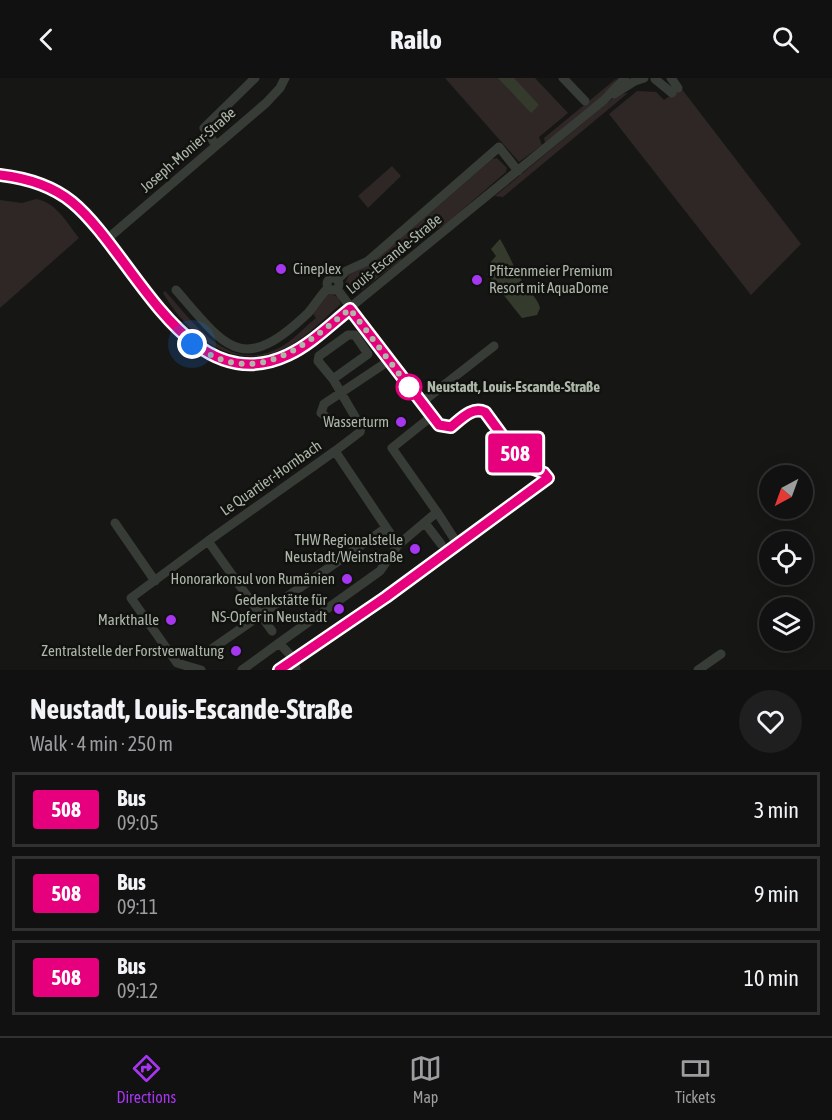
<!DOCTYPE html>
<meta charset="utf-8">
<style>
body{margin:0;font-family:"Asap Condensed",sans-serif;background:#1e1f1e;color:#f1f3f6;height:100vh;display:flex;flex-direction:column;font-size:22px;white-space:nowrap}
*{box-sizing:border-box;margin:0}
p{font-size:20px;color:#9c9d9f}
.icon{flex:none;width:33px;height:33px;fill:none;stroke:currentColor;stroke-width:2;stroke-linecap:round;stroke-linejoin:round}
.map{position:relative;height:592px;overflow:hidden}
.drawer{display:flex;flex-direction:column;background:#101110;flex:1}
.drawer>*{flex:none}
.badge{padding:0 12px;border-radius:4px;font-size:21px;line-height:39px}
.needle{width:39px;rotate:221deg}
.fabs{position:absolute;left:759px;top:387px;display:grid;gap:12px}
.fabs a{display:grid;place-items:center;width:54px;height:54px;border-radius:50%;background:#101110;box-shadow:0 3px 15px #0003,0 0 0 2px #303130;font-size:30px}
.you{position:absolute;width:30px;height:30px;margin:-15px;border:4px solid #fff;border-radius:50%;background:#1a73e8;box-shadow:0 0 0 9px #1a73e833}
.map>.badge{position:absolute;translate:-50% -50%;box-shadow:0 0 0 3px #fff}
.round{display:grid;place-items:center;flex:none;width:63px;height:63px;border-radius:32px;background:#1e1f1e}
.head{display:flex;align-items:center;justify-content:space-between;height:102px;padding:0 30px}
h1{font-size:28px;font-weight:700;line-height:45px}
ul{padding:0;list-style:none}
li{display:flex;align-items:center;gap:18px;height:75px;margin:0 12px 9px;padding:0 18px;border:3px solid #303130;border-radius:0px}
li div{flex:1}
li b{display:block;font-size:22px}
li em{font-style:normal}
li .badge{min-width:66px;font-weight:700;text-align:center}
header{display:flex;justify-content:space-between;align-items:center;height:78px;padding:0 30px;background:#101110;font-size:27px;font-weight:700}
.tabs{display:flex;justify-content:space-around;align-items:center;height:84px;border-top:2px solid #303130;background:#101110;font-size:16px;color:#9c9d9f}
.tabs a{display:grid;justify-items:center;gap:3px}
.tabs .selected{color:#a636ef}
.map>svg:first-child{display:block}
.green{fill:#2f2626}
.water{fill:#353b2c}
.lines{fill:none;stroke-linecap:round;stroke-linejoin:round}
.minor{stroke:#383c36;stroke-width:9}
.line-casing{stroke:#fff;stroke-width:14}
.line{stroke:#e6007e;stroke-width:9}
.walk{stroke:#adb7a8;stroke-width:6;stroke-dasharray:0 10.8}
.poi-dot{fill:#a636ef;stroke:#111210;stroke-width:2}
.stop-dot{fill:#fff;stroke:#e6007e;stroke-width:3}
.labels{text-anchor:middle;stroke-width:5;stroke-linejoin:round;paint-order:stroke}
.street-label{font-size:15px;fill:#adb7a8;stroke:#111210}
.poi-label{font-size:15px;fill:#adb7a8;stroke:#111210;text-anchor:end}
.stop-label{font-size:15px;font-weight:bold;fill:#adb7a8;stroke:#111210;text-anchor:start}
</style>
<header><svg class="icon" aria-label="back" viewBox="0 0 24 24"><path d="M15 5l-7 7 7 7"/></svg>Railo<svg class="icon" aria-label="search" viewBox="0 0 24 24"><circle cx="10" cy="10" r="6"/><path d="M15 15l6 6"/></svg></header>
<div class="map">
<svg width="832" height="592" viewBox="0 0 832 592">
<rect width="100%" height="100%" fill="#161715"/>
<path class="green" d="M 445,0 L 535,0 L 568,35 L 539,59 L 542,67 L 519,84 Z
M 617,0 L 612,10 L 545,65 L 544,60 Z
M 681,10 L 801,166 L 751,217 L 609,36 L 637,13 L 656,14 L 664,22 Z
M 628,15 L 503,119 L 495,118 L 618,16 Z
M 497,80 L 507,90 L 506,94 L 447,145 L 419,161 L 401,176 L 401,182 L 355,217 L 349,216 L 344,207 L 349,197 L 372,185 L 492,81 Z
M 392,88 L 401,98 L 368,130 L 358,118 Z
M 36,121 C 56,124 67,145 79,160 L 0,230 L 0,122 L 22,125 Z
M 165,213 C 196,247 231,300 284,267 C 295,260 306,248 316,240 L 313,236 L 329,215 L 338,219 L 341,226 C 325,240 309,256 291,267 C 238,298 190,261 163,215 Z"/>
<path class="water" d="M 498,0 L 514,0 L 539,27 L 531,35 Z
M 500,161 C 508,174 513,188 521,201 C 526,212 537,218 540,230 L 537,237 L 522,240 L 487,196 L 493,192 L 489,186 L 496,178 L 491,171 Z"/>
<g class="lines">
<path class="minor" d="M 563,0 L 585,23
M 671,0 L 678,10
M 655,1 L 672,15
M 614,16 L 635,3 L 644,0
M 216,67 L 204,50 L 255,0
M 0,97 C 26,100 51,107 71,124 C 139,178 193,340 303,268 L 604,22 L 625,0
M 106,162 L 266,25 L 280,10 L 285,0
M327 206a6 6 0 1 1 12 0a6 6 0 1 1-12 0Z
M 338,201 L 346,193 L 368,183 L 499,69 L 518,93
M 176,212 C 226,269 241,299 308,235 C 315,227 320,218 328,210
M 333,301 L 318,283 L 319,278 L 348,257 L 355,257 L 368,276 L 333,301 L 361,349 L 360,354 L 335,373
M 421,325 L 494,268
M 432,338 L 392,370 L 437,434
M 333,344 L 321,335 L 324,326 L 390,282
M 115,445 L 155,503
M 425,445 L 441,466
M 272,553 L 208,463 L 335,373 L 398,467
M 213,570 L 386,450
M 201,592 L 177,585 L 131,520 L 208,463
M 242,592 L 279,565
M 279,592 L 386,519 L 548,400 L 544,395 L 524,387 L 485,334 C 472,328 461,341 451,349 L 439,347 L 337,211
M 296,592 L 294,581 L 279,565 L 380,493 L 398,467 L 437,434 L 457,465
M 698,592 L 721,576"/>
</g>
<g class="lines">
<g class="line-casing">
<path id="line" d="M 0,97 C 26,100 51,107 72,124 C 133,174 187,325 288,277 C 310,267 330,247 350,231 L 439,347 L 451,349 C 461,341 472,328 485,334 L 524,387 L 544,395 L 548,400 L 386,519 L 279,592"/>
</g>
<use href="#line" class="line"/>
<path class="walk" d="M 192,266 C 256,311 300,271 350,231 L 409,309"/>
</g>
<g class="poi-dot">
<circle cx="281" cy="191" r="6"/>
<circle cx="477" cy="202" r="6"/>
<circle cx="401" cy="344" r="6"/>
<circle cx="415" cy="471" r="6"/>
<circle cx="347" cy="501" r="6"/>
<circle cx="339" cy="531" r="6"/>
<circle cx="171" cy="542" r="6"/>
<circle cx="236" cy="573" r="6"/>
</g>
<circle class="stop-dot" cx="409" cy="309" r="12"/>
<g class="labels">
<g class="street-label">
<text transform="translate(188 72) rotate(-41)" y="5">Joseph-Monier-Straße</text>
<text transform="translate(394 176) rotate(-39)" y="5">Louis-Escande-Straße</text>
<text transform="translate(271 400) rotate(-35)" y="5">Le Quartier-Hornbach</text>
</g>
<g class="poi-label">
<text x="293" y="196" text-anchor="start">Cineplex</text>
<text x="489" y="198" text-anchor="start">Pfitzenmeier Premium<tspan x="489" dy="17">Resort mit AquaDome</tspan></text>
<text x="389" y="349">Wasserturm</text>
<text x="403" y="467">THW Regionalstelle<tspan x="403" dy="17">Neustadt/Weinstraße</tspan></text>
<text x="335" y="506">Honorarkonsul von Rumänien</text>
<text x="327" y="527">Gedenkstätte für<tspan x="327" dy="17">NS-Opfer in Neustadt</tspan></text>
<text x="159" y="547">Markthalle</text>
<text x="224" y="578">Zentralstelle der Forstverwaltung</text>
</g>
<g class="stop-label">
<text x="427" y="314">Neustadt, Louis-Escande-Straße</text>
</g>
</g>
</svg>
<div class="fabs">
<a><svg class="needle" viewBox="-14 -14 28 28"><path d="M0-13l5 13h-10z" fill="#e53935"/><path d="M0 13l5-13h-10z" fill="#9c9d9f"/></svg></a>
<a><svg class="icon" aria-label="locate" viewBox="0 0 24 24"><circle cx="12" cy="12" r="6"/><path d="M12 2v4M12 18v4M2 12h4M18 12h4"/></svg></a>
<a><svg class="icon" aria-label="layers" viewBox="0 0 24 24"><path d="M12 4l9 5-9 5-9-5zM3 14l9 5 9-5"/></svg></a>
</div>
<div class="you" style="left:192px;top:266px"></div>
<b class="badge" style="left:515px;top:375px;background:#e6007e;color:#fff">508</b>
</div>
<section class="drawer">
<div class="head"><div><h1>Neustadt, Louis-Escande-Straße</h1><p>Walk · 4 min · 250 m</p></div><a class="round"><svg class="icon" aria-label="heart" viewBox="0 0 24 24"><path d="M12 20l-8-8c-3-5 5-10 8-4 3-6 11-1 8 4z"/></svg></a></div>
<ul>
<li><span class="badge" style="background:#e6007e;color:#fff">508</span><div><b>Bus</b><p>09:05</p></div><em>3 min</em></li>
<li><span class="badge" style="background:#e6007e;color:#fff">508</span><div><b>Bus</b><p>09:11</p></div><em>9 min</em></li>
<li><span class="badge" style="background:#e6007e;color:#fff">508</span><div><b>Bus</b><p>09:12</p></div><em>10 min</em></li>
</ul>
</section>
<nav class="tabs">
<a class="selected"><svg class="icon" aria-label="directions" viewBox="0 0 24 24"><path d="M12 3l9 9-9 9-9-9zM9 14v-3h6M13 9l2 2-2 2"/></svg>Directions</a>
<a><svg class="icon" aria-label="map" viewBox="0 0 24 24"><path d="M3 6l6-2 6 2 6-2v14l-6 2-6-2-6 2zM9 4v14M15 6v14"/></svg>Map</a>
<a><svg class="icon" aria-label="tickets" viewBox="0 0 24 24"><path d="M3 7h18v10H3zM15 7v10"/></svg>Tickets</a>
</nav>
